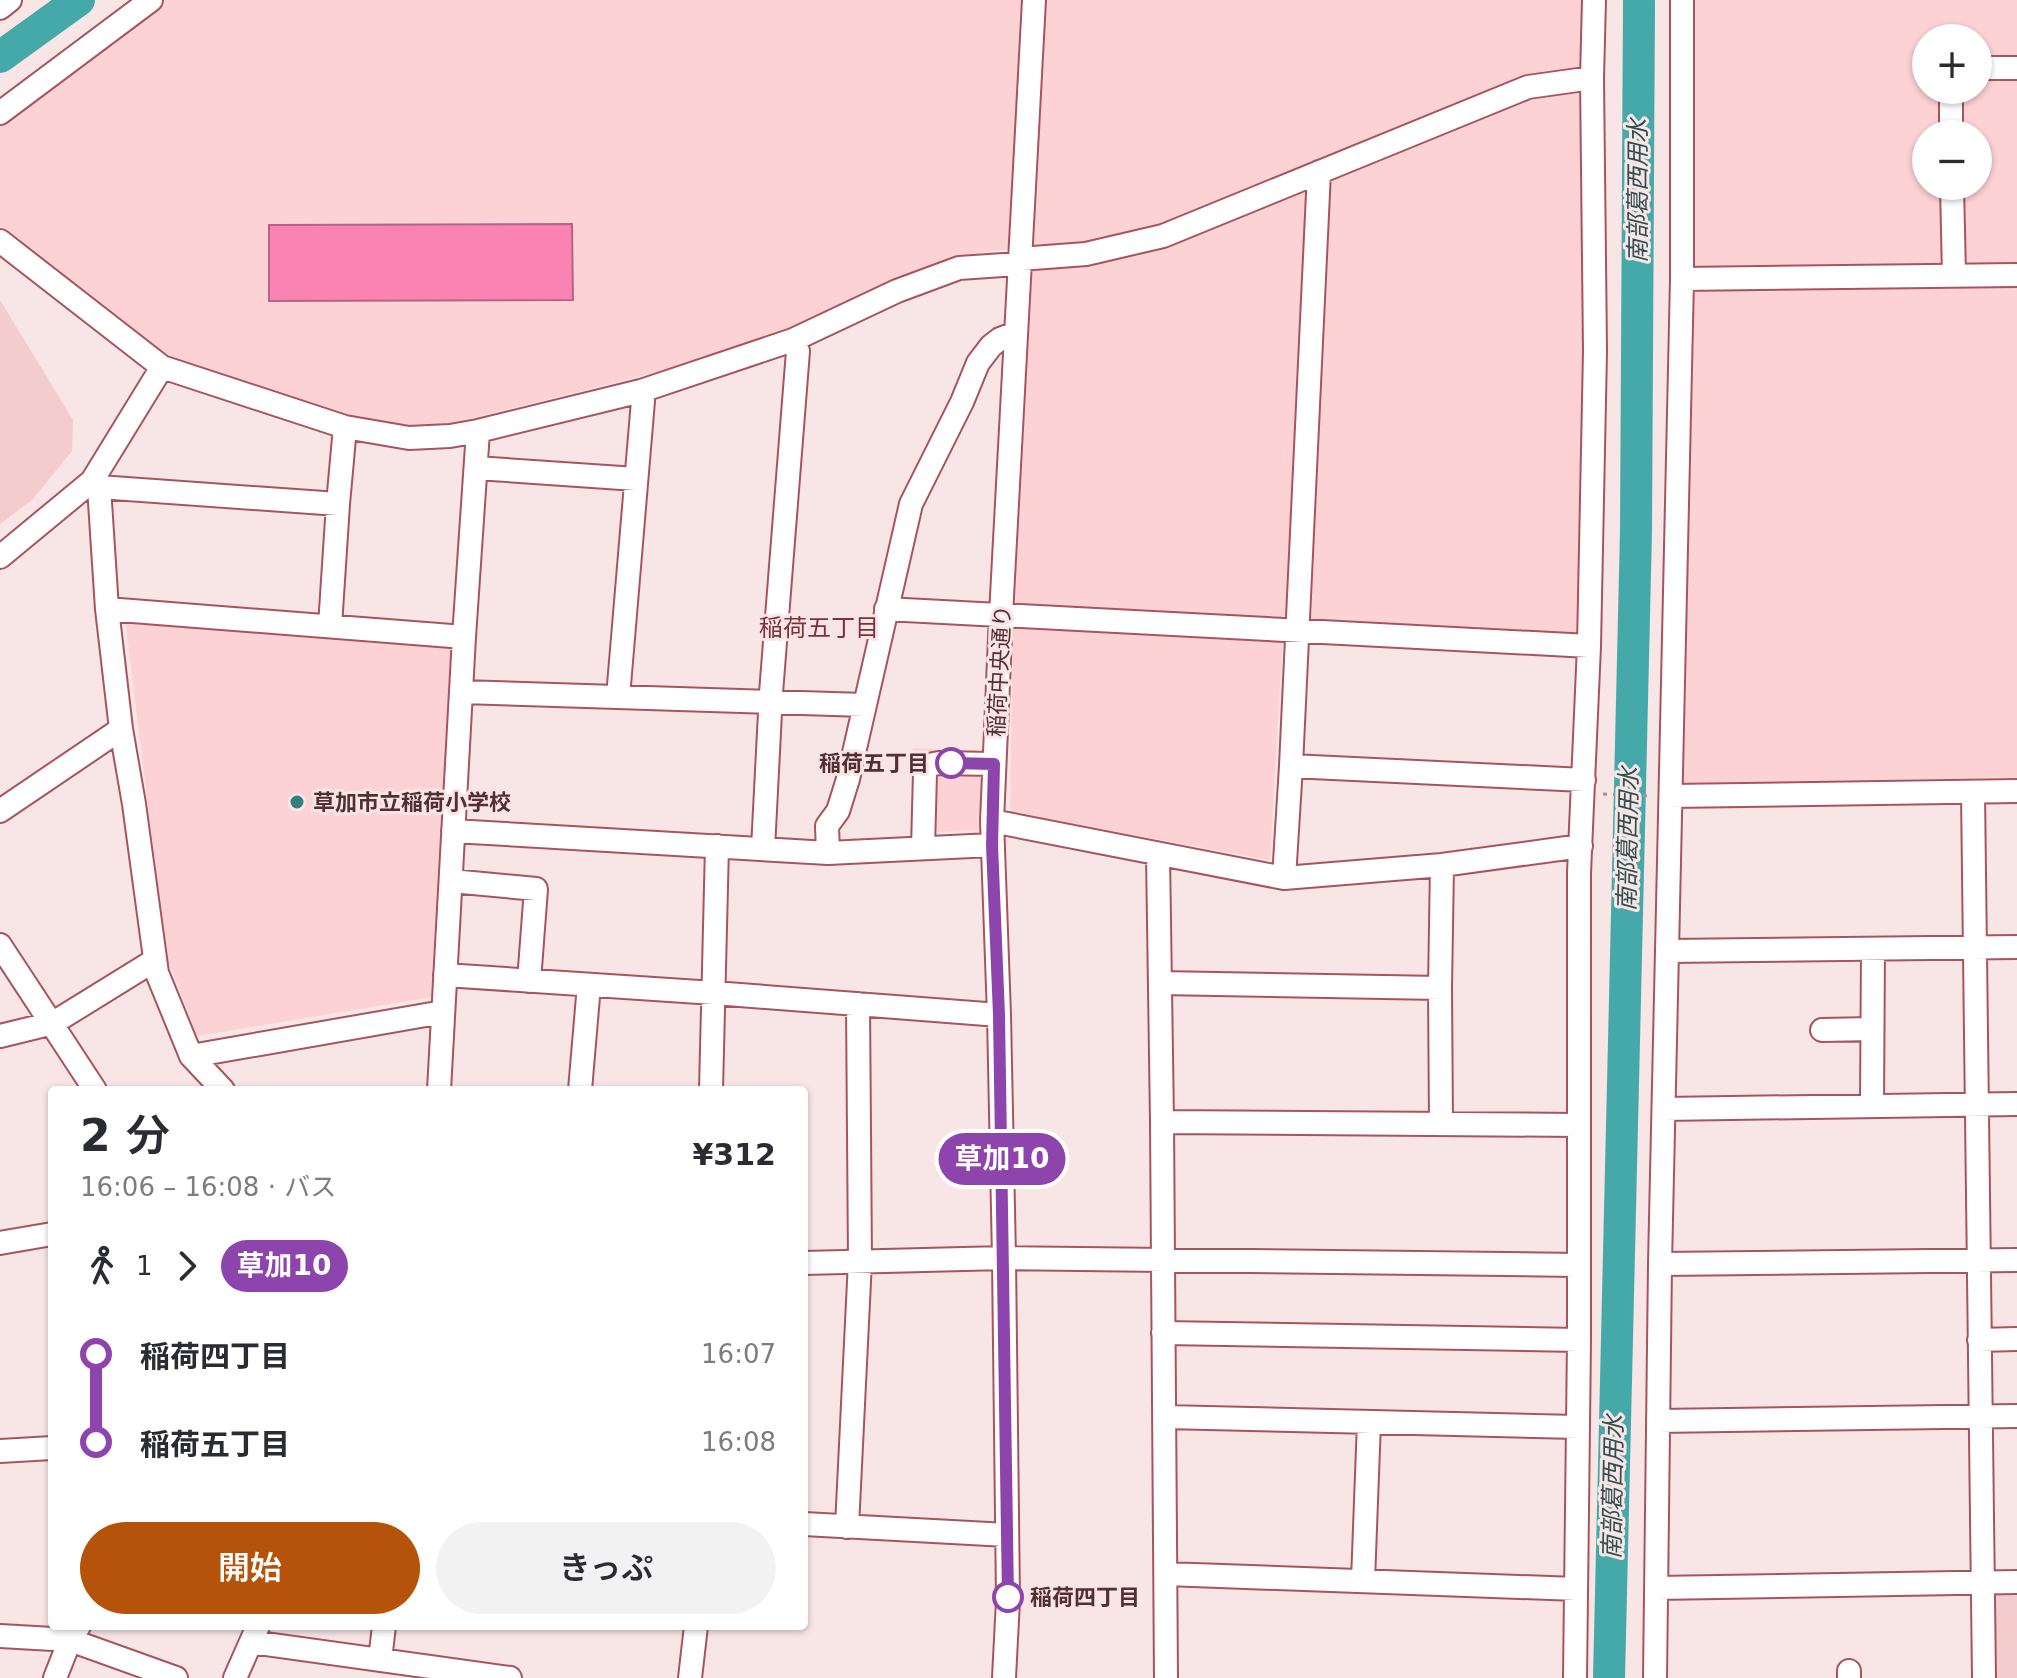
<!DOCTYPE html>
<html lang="ja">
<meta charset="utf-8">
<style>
body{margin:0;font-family:"DejaVu Sans","Noto Sans JP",sans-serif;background:#f2f2f3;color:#2b2b33;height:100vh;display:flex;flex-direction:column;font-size:30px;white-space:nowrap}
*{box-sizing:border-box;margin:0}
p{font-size:26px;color:#7c7c81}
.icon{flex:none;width:44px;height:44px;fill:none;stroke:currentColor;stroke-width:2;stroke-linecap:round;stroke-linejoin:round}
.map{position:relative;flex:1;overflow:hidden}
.side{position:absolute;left:48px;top:1086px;width:760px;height:544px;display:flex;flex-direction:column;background:#fff;border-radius:8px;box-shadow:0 2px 6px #0004}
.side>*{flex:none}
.badge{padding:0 16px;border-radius:26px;font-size:28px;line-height:52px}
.fabs{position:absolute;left:1912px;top:24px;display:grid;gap:16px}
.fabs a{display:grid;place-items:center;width:80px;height:80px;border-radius:50%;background:#fff;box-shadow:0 2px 6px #0004;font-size:40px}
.map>.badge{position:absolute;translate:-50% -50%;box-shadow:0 0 0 4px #fff}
.legs{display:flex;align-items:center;gap:12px;height:88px;padding:0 32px;font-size:26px}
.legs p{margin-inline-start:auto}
.summary{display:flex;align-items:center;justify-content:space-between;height:136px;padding:0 32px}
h1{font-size:44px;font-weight:600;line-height:60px}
.primary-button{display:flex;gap:16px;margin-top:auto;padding:16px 32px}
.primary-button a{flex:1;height:92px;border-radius:48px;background:#b45309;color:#fff;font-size:32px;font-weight:600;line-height:92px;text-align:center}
.primary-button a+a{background:#f2f2f3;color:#2b2b33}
ul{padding:0 32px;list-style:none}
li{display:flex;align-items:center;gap:28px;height:88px;font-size:30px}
li i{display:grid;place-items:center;width:12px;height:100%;margin:0 10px;background:currentColor}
li i::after{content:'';width:20px;height:20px;margin:-10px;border:6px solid;border-radius:50%;background:#fff}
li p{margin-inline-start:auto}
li:first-child i{background:linear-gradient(#0000 50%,currentColor 0)}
li:last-child i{background:linear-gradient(currentColor 50%,#0000 0)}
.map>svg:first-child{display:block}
.built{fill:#fcd2d4;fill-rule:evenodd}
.green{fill:#f5cccd}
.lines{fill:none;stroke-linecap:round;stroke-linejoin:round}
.river{stroke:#45a9a9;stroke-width:32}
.building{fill:#fa83b3;stroke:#b46584;stroke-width:2}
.minor-casing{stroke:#a7555d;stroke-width:26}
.path{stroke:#ab9091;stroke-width:3;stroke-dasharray:4 6;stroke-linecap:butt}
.minor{stroke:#fff;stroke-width:22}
.line-1-casing{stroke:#fff;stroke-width:18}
.line-1{stroke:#8e44ad;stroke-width:12}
.stop-1-dot{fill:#fff;stroke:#8e44ad;stroke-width:4}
.poi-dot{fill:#367e7f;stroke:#f8e5e5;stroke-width:3}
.labels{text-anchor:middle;stroke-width:6;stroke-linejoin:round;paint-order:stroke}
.street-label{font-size:22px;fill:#532f31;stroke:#f8e5e5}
.stop-label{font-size:22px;font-weight:bold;fill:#532f31;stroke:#f8e5e5;text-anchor:end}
.poi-label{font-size:22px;font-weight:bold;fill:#532f31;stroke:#f8e5e5;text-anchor:start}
.water-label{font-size:24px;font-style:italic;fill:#304f4f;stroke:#f8e5e5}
.neighbourhood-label{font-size:24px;fill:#7d3039;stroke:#f8e5e5}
</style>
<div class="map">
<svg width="2017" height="1678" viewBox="0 0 2017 1678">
<rect width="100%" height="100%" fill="#f8e5e5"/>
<path class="built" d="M 161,0 L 1585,0 L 1582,627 L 1574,635 L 1315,622 L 1308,615 L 1284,615 L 1270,860 L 1010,812 L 1013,634 L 1033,243 L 1003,250 L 956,255 L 882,284 L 809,320 L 768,336 L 672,368 L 452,423 L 424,426 L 392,425 L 363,419 L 169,357 L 0,226 L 0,125 Z
M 1691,0 L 2017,0 L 2017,777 L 1684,784 L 1680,778 ZM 1926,38 L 1978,38 L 1978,90 L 1926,90 ZM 1926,134 L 1978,134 L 1978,186 L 1926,186 Z
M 125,619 L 456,646 L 432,997 L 197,1036 L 167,957 Z
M 913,748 L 985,752 L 982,830 L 910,833 Z"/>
<path class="green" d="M 0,300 L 73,420 L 72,451 L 32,500 L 0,524 Z
M 2017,1592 L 2017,1678 L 1993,1678 L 1992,1599 L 1999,1593 Z"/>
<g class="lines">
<path class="river" d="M 0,57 L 79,0
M 1609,1678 L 1636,531 L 1639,0"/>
</g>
<path class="building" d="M 572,224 L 573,300 L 269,301 L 269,225 Z"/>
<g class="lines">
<g class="minor-casing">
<path id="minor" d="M 0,8 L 10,0
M 1978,68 L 2017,68
M 1951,90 L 1951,134
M 0,113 L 151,0
M 1952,186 L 1954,275
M 0,241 L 162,367 L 345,427 L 409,438 L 450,436 L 478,431 L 641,391 L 793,340 L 897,291 L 959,268 L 1019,264
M 1020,259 L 1086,254 L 1163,236 L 1528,87 L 1592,78
M 1682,279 L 2017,275
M 476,468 L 636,479
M 92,481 L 99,487 L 107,609 L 121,729 L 134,804 L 157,973 L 191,1056 L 223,1090
M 99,487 L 338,504
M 0,557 L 92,481 L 162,367
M 107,609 L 464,637
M 886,609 L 1589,646
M 330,626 L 338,504 L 345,427
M 461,692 L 864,705
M 618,697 L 643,401 L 641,391
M 1291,766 L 1584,780
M 1973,792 L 1984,1678
M 1671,796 L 2017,791
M 0,811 L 121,729
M 992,821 L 1284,878 L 1442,865 L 1581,846
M 453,831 L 828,853 L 992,845
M 923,848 L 925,773 L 929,765 L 939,763 L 994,764
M 763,849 L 771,693 L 798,351 L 793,340
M 828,853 L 827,826 L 838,811 L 848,779 L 911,504 L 962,402 L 978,363 L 991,346 L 1000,339 L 1016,333
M 1158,854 L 1162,1122 L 1166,1678
M 1284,878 L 1291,766 L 1319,172
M 451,881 L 536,889 L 529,981
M 0,945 L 95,1090
M 1667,951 L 2017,947
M 445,975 L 714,993 L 999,1015
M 1160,983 L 1440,988
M 1822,1030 L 1872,1029
M 0,1036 L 53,1023 L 155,960
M 191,1056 L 443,1012
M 439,1090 L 464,637 L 478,431
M 580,1090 L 589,985
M 711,1090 L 717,846
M 1872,1105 L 1873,949
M 1664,1109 L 2017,1104
M 1162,1122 L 1578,1125
M 1441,1124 L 1440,988 L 1442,865
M 0,1243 L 52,1234
M 804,1263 L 1004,1258 L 1578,1265
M 1660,1264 L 2017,1260
M 1163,1333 L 1579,1340
M 1979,1340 L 2017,1339
M 1165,1417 L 1577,1427
M 1658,1421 L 2017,1416
M 0,1451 L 52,1448
M 804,1524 L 1007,1535
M 847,1527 L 860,1261 L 858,1004
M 1166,1574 L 1576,1589
M 1363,1581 L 1369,1422
M 1656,1588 L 2017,1582
M 0,1636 L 70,1640 L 176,1678
M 251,1642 L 510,1678
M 380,1660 L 384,1626
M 1849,1671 L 1849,1678
M 55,1678 L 70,1640 L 79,1626
M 235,1678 L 258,1626
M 690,1678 L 696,1626
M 1004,1678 L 1008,1600 L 1004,1258 L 999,1015 L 992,821 L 1001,615 L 1034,0
M 1575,1678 L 1579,1340 L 1579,873 L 1589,646 L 1595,351 L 1592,78 L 1594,0
M 1655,1678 L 1660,1264 L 1682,279 L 1682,0"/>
</g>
<path class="path" d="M 1603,794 L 1650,796"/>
<use href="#minor" class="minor"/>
</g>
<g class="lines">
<g class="line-1-casing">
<path id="line-1" d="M 951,763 L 994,764 L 992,845 L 999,1015 L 1008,1597"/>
</g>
<use href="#line-1" class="line-1"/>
</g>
<g class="stop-1-dot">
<circle cx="951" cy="763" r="14"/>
<circle cx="1008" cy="1597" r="14"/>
</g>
<circle class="poi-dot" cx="297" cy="802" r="8"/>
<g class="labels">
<g class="street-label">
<text transform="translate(999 671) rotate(-87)" y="8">稲荷中央通り</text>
</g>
<g class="stop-label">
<text x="929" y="771">稲荷五丁目</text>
<text x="1030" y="1605" text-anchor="start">稲荷四丁目</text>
</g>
<g class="poi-label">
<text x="313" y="810">草加市立稲荷小学校</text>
</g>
<g class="water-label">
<text transform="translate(1638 191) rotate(-90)" y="8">南部葛西用水</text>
<text transform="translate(1628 839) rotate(-89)" y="8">南部葛西用水</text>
<text transform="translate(1613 1487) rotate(-89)" y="8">南部葛西用水</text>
</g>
<g class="neighbourhood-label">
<text x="819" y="636">稲荷五丁目</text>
</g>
</g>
</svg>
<div class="fabs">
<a>+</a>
<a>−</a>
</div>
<b class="badge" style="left:1002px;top:1159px;background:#8e44ad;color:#fff">草加10</b>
<section class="side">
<div class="summary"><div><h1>2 分</h1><p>16:06 – 16:08 · バス</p></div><b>¥312</b></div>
<div class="legs"><svg class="icon" aria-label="walk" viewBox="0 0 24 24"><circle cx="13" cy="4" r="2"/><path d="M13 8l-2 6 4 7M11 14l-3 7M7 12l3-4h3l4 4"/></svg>1<svg class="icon" aria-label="forward" viewBox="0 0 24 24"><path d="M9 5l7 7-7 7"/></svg><b class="badge" style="background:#8e44ad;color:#fff">草加10</b></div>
<ul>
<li><i style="color:#8e44ad"></i><b>稲荷四丁目</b><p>16:07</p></li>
<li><i style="color:#8e44ad"></i><b>稲荷五丁目</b><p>16:08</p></li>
</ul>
<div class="primary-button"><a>開始</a><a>きっぷ</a></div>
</section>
</div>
